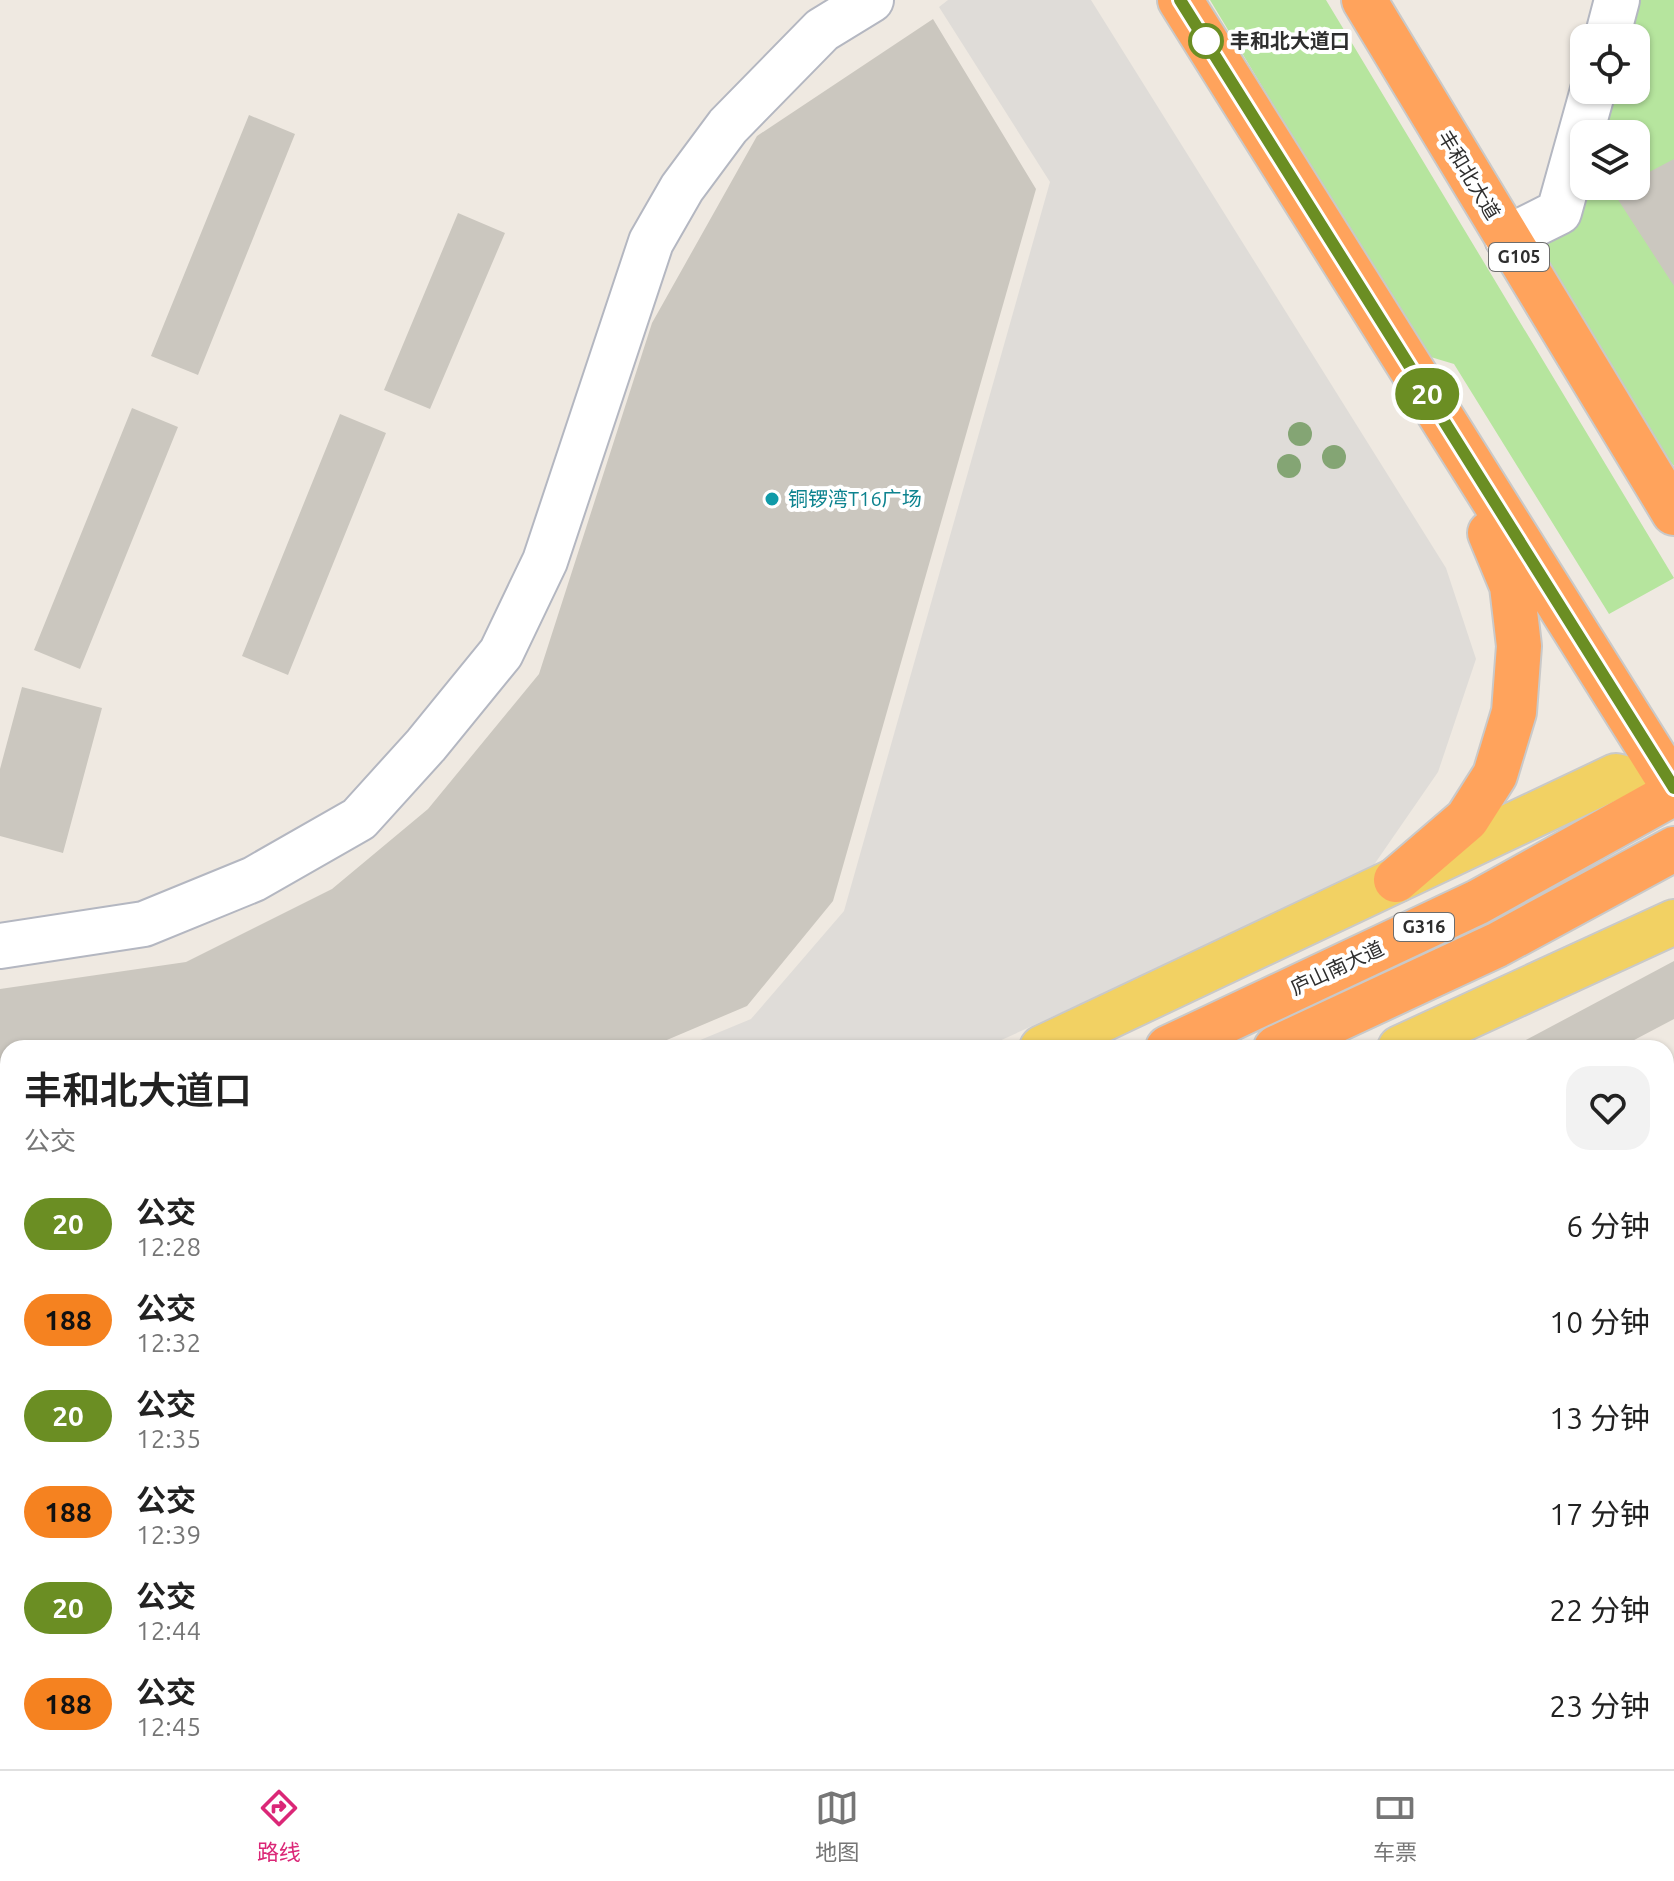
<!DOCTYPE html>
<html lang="zh">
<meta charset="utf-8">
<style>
body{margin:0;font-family:Ubuntu,"Noto Sans SC",sans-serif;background:#f2f2f2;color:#222;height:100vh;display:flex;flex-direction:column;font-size:30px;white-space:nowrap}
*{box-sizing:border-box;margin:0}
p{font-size:26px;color:#767676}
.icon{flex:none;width:44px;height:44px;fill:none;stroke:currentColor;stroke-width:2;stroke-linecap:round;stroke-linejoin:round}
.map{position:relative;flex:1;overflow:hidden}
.sheet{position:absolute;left:0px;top:1040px;width:1674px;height:730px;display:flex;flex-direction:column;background:#fff;border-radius:24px 24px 0 0;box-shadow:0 2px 6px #0004}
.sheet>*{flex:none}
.badge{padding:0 16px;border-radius:26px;font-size:28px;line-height:52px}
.fabs{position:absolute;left:1570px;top:24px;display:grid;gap:16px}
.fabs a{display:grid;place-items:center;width:80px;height:80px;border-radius:16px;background:#fff;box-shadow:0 2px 6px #0004;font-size:40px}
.map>.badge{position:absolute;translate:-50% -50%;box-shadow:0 0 0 4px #fff}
.round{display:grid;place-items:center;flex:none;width:84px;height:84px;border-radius:24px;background:#f2f2f2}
.overview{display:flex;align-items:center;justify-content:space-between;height:136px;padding:0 24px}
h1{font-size:38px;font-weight:600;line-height:60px}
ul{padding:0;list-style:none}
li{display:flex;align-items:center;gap:24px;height:96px;padding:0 24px}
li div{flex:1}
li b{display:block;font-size:30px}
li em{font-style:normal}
li .badge{min-width:88px;font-weight:700;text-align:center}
.menu{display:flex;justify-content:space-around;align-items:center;height:112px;border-top:2px solid #e0e0e0;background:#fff;font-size:22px;color:#767676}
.menu a{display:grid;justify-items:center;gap:4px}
.menu .on{color:#db2777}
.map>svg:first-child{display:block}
.green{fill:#b6e59e}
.plaza{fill:#dfdcd8}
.water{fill:#75cff0}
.building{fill:#cbc7bf}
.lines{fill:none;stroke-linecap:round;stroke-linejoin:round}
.minor-casing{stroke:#b4b7c1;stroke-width:48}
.major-casing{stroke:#c9c9c9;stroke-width:48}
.highway-casing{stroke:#c9c9c9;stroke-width:48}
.minor{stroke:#fff;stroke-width:44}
.major{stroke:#f2d163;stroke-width:44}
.highway{stroke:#ffa35c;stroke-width:44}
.tree{fill:#84a574}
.line-casing{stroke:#fff;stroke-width:18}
.line{stroke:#6b8e23;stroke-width:12}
.stop-dot{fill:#fff;stroke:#6b8e23;stroke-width:4}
.culture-dot{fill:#0f9aa8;stroke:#fff;stroke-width:3}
.labels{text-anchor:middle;stroke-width:8;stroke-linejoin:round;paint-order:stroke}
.shield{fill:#fff;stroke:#6d6d6d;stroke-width:2}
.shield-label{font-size:18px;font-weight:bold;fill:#2e2e2e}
.stop-label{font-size:20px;font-weight:bold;fill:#2e2e2e;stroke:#fff;text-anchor:start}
.street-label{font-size:20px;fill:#2e2e2e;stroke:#fff}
.culture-label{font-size:20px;fill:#0d838f;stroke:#fff;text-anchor:start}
</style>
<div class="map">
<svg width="1674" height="1769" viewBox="0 0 1674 1769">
<rect width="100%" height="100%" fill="#efe9e1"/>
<path class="green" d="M 1210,0 L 1326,0 L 1674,578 L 1609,614 L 1454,364 L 1424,355 Z
M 1632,0 L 1674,0 L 1674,466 L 1645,432 L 1534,246 L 1584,186 L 1636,186 L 1636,134 L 1596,134 L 1608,90 L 1636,90 L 1636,38 L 1622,38 Z"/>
<path class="plaza" d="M 948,0 L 1091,0 L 1446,568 L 1476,659 L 1438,772 L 1369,872 L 984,1048 L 681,1048 L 751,1019 L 844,911 L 1050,182 L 939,7 Z
M 8,1328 L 8,1494 L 0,1497 L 0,1332 Z"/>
<path class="water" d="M 1343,1762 L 1552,1762 L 1548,1769 L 1331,1769 Z"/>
<path class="building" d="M 933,19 L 1036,189 L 833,901 L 747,1006 L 648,1048 L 8,1048 L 8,1314 L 0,1316 L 0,989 L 186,962 L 332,889 L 428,809 L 539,674 L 652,323 L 757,136 Z
M 249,115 L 295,134 L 198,375 L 151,356 Z
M 1674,159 L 1674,286 L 1613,192 L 1623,186 L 1636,186 L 1636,179 Z
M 458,213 L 505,233 L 430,409 L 384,390 Z
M 132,408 L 178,427 L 80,669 L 34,650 Z
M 340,414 L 386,433 L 288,675 L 242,656 Z
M 22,687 L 102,708 L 63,853 L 0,836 L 0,769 Z
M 1674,961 L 1674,1019 L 1619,1048 L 1511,1048 Z
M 1674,1101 L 1674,1153 L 1666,1158 L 1666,1105 Z
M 1674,1240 L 1674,1294 L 1666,1299 L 1666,1246 Z
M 856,1762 L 963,1762 L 950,1769 L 860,1769 Z
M 1588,1762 L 1636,1762 L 1636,1769 L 1587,1769 Z"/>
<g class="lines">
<g class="minor-casing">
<path id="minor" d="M 1607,38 L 1617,0
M 1507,238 L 1559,212 L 1593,90
M 0,946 L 144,924 L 254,879 L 359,819 L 426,745 L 501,653 L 545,561 L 651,242 L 682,188 L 728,126 L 822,30 L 871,0
M 826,1762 L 830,1769
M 1178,1762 L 1182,1769"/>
</g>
<g class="major-casing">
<path id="major" d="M 1042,1048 L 1616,776 L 1674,791
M 1400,1048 L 1674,922
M 0,1542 L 8,1538
M 0,1689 L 8,1685"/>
</g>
<g class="highway-casing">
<path id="highway" d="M 1180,0 L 1674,788
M 1364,0 L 1674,513
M 1396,880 L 1467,819 L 1495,775 L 1514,712 L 1519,646 L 1512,586 L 1490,533
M 1168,1048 L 1478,902 L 1674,793
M 1276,1048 L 1497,945 L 1674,849
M 0,1596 L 8,1593
M 0,1646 L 8,1642"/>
</g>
<use href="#minor" class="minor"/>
<use href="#major" class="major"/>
<use href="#highway" class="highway"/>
</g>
<g class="tree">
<circle cx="1300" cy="434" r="12"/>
<circle cx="1334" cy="457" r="12"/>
<circle cx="1289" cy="466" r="12"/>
</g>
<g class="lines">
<g class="line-casing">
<path id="line" d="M 1180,0 L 1674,788"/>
</g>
<use href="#line" class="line"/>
</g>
<circle class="stop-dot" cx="1206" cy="41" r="16"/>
<circle class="culture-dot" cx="772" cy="499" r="8"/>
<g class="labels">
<g class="shield">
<rect x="1489" y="243" width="60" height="28" rx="6"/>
<rect x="1394" y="913" width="60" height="28" rx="6"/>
</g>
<g class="shield-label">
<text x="1519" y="263">G105</text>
<text x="1424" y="933">G316</text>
</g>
<g class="stop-label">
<text x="1230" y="48">丰和北大道口</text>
</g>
<g class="street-label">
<text transform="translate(1469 175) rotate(59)" y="7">丰和北大道</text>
<text transform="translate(1337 968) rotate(-25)" y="7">庐山南大道</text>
</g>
<g class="culture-label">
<text x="788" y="506">铜锣湾T16广场</text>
</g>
</g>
</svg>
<div class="fabs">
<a><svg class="icon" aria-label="locate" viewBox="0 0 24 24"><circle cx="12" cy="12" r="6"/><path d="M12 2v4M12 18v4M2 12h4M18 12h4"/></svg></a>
<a><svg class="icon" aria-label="layers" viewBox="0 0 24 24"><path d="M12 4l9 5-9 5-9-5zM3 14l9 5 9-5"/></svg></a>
</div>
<b class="badge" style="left:1427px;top:394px;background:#6b8e23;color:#fff">20</b>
<section class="sheet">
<div class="overview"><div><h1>丰和北大道口</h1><p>公交</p></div><a class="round"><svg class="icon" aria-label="heart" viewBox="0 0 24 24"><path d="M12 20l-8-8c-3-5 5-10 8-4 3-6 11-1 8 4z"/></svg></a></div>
<ul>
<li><span class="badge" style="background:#6b8e23;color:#fff">20</span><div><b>公交</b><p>12:28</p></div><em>6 分钟</em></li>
<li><span class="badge" style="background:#f58220;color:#111">188</span><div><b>公交</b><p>12:32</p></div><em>10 分钟</em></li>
<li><span class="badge" style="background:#6b8e23;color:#fff">20</span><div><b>公交</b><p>12:35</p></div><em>13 分钟</em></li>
<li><span class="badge" style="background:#f58220;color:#111">188</span><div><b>公交</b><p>12:39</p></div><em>17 分钟</em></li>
<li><span class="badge" style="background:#6b8e23;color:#fff">20</span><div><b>公交</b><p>12:44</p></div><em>22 分钟</em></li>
<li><span class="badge" style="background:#f58220;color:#111">188</span><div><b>公交</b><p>12:45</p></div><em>23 分钟</em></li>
</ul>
</section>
</div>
<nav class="menu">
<a class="on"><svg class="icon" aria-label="directions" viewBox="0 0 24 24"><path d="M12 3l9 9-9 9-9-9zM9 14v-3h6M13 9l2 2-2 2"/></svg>路线</a>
<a><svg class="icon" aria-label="map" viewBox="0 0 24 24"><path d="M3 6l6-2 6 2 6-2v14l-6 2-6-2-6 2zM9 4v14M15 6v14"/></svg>地图</a>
<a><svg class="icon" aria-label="tickets" viewBox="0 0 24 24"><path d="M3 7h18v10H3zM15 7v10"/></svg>车票</a>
</nav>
